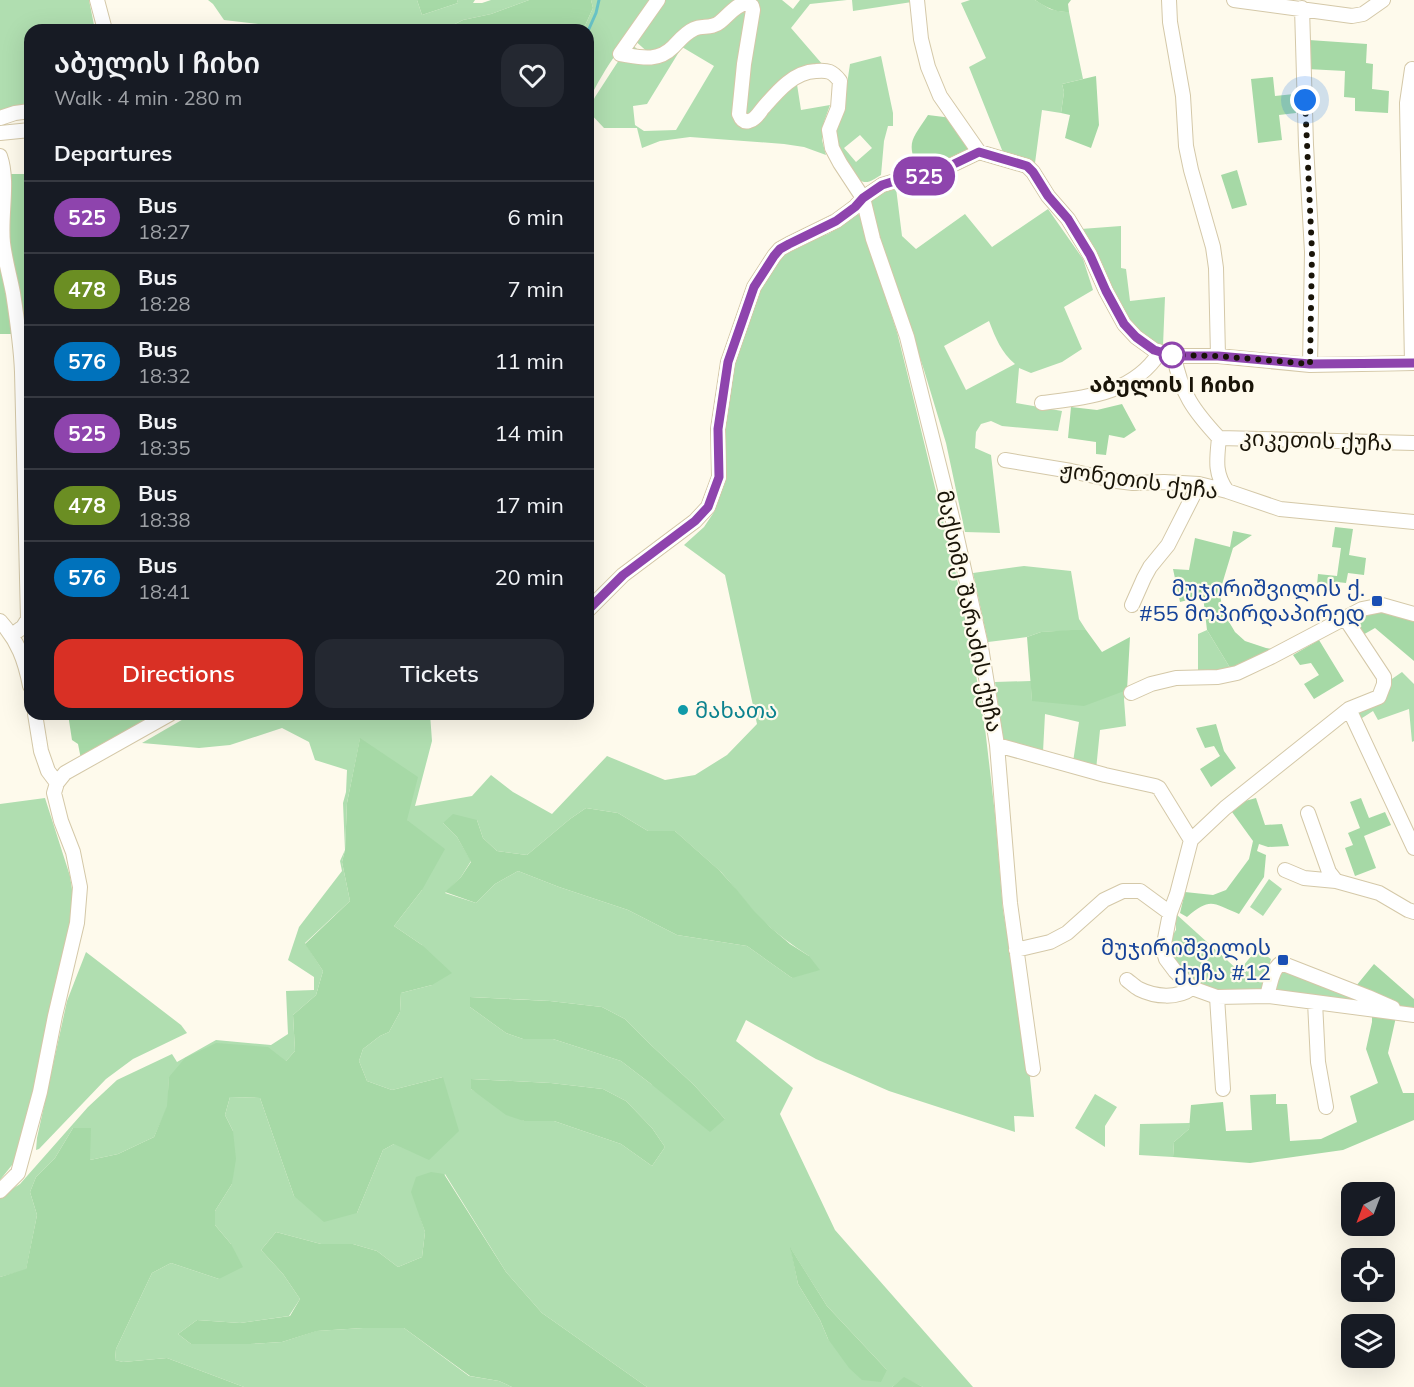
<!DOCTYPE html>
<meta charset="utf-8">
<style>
body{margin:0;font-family:Mulish,"Noto Sans Georgian",sans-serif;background:#242831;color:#f1f3f6;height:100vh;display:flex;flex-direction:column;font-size:22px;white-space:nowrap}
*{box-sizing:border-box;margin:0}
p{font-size:20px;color:#9ea1a6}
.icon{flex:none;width:33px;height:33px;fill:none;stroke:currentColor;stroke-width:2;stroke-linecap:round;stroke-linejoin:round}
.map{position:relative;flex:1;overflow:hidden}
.drawer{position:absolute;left:24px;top:24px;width:570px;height:696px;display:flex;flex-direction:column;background:#171b24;border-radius:18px;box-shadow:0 6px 24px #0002}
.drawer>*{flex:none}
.badge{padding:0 12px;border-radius:20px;font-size:21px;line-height:39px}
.needle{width:39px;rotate:222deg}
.fabs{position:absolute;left:1341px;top:1182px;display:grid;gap:12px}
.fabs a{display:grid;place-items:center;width:54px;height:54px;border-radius:12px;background:#171b24;box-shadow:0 6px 24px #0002;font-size:30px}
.you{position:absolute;width:30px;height:30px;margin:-15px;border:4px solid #fff;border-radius:50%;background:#1a73e8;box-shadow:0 0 0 9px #1a73e833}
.map>.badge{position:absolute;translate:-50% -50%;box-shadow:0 0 0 3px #fff}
h2{padding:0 30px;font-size:22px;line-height:54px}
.round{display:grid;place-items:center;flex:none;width:63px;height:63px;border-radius:18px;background:#242831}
.summary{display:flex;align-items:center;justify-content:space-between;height:102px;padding:0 30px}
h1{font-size:28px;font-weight:600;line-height:45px}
.cta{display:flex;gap:12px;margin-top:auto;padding:12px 30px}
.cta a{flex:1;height:69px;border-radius:18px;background:#d93025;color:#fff;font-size:24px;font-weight:600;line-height:69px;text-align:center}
.cta a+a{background:#242831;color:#f1f3f6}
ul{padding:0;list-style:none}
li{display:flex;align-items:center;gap:18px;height:72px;padding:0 30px;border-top:2px solid #363941}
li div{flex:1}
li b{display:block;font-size:22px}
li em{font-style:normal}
li .badge{min-width:66px;font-weight:700;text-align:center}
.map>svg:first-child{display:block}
.green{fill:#b0deb0;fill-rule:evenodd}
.forest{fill:#a6d9a6}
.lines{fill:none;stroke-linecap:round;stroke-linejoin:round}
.stream{stroke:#68c2c6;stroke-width:3}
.minor-casing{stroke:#d4c8a8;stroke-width:16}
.minor{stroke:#fff;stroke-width:14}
.line-casing{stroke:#fff;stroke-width:14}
.line{stroke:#8e44ad;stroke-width:9}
.walk{stroke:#191408;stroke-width:6;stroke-dasharray:0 10.8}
.stop-dot{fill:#fff;stroke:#8e44ad;stroke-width:3}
.transit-dot{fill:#1a4fb4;stroke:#fefaec;stroke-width:2}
.culture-dot{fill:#0f9aa8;stroke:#fefaec;stroke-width:2}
.labels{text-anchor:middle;stroke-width:4.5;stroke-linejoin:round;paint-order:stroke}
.stop-label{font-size:22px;font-weight:bold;fill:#191408;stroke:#fefaec}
.street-label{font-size:22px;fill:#191408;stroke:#fefaec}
.transit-label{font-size:22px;fill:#164399;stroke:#fefaec;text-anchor:end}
.culture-label{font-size:22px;fill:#0d838f;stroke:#fefaec;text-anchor:start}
</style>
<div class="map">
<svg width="1414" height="1387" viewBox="0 0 1414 1387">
<rect width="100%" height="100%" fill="#fefaec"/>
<path class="green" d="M 0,0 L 89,0 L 95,30 L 30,30 L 30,105 L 0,111 Z
M 208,0 L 417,0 L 422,15 L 458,3 L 457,0 L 475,0 L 473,3 L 482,3 L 491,0 L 529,0 L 491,14 L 463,20 L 443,30 L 310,30 L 224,20 L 213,4 Z
M 591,0 L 655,0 C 632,33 604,66 588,103 L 588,30 L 583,30 L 593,8 Z
M 661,0 L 740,0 L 717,20 L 678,37 L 651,55 L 633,39 Z
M 752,0 L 782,0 L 793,9 L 800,0 L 847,0 L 810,4 L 791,28 L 823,65 L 745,119 Z
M 852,0 L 912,0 L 912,2 L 853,11 Z
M 970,0 L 1035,0 L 1050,9 L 1063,12 L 1069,12 L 1083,79 L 1062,84 L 1064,92 L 1061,113 L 1042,110 L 1035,163 L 1004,155 L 969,67 L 986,58 L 961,3 Z
M 747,4 L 735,114 L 746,124 L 796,78 L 801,110 L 830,105 L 824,122 L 822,140 L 826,155 L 804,147 L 784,144 L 690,137 L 660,141 L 642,148 L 637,128 L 604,128 L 588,111 L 595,97 L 630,43 L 649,59 ZM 682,47 L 714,66 L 676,130 L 644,131 L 635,125 L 633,106 L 647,104 Z
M 881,56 L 893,113 L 893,126 L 888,126 L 884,141 L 881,175 C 873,180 867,185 859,180 L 833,141 L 847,84 L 850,64 ZM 860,135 L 872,148 L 856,162 L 844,148 Z
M 884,188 L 896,188 L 902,236 L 916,249 L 965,214 L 992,247 L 1048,209 L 1083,259 L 1093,290 L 1064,307 L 1082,349 L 1062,362 L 1031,373 L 1019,368 L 1016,403 L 1062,411 L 1058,431 L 1002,426 L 991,421 L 981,424 L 976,432 L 975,448 L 991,455 L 1000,533 L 965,532 L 946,443 L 924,370 L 873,218 L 871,203 L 875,195 ZM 989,321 C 996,339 1001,352 1015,364 L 966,390 L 944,346 Z
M 855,211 L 861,217 L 874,263 L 897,332 L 914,401 L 956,574 L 974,663 L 985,728 L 995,814 L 1003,910 L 1029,1068 L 1034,1117 L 1014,1116 L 1015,1132 L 889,1091 L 816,1059 L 746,1020 L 736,1041 L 793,1088 L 780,1114 L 835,1230 L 973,1387 L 923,1387 L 904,1378 L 892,1387 L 647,1387 L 542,1313 L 506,1272 L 445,1174 L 420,1216 L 425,1232 L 422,1257 L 398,1267 L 377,1251 L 353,1244 L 321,1244 L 276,1232 L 261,1250 L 283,1274 L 300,1299 L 289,1316 L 240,1323 L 197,1320 L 178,1334 L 191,1344 L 250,1344 L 282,1342 L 316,1331 L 363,1328 L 404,1328 L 469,1376 L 499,1381 L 512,1387 L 244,1387 L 167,1358 L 123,1362 L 115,1360 L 116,1349 L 152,1273 L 171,1263 L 219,1279 L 231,1244 L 215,1225 L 215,1211 L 232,1184 L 233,1131 L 225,1115 L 230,1097 L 260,1098 L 294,1196 L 357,1213 L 383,1150 L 394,1144 L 443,1077 L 392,1090 L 367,1081 L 359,1061 L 363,1049 L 380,1036 L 389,1032 L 400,1012 L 401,993 L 432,985 L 422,945 L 394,926 L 422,890 L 407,820 L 360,739 L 347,803 L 345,850 L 342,862 L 350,901 L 305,943 L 323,971 L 316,995 L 293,1015 L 295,1051 L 286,1061 L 169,1077 L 168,1106 L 154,1137 L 118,1154 L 90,1160 L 73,1128 L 55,1158 L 36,1177 L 30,1192 L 37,1215 L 26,1270 L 0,1277 L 0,1197 L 20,1184 L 88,1107 L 117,1080 L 172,1054 L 177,1062 L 216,1040 L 271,1045 L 288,1034 L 286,991 L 314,990 L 314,977 L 288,960 L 299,927 L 342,871 L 340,861 L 345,850 L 343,803 L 346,792 L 347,770 L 315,760 L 309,742 L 282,728 L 230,745 L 199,748 L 142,743 L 192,714 L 430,714 L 432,741 L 415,806 L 472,796 L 491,775 L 513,792 L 552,814 L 607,756 L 665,780 L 695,775 L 727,755 L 757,724 L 725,575 L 684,545 L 704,527 L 714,512 L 725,481 L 724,432 L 725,406 L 736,357 L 757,292 L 783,253 L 798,243 L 828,234 L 844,224 ZM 586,808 L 618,813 L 648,831 L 675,831 C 690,845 706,858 721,872 C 733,885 743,899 754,912 C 770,929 789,943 809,956 L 792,978 L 747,946 L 677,935 L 628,910 L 559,887 L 518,871 L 495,884 L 476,903 L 445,893 L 461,877 L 471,861 L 457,837 L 443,823 L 477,820 L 483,838 L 497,851 L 527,855 L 570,819 ZM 471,997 L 550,1001 L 602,1007 L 625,1019 L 651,1045 L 694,1085 L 725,1119 L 651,1084 L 621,1061 L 553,1039 L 523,1039 L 506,1033 L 470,1007 ZM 472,1079 L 551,1083 L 603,1089 L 626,1101 L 652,1128 L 665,1147 L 652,1166 L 621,1144 L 554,1121 L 524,1121 L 471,1089 ZM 791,1249 L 827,1306 L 887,1370 L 828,1339 L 820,1320 L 798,1284 Z
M 1121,226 L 1121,268 L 1126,269 L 1130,301 L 1165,297 L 1163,346 C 1132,332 1122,309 1107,280 C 1098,263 1090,246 1081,229 Z
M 1024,566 L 1071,571 L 1079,619 L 1086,630 L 1041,632 L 1027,637 L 988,642 L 973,573 Z
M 1207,630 L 1232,671 L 1198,674 L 1198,634 Z
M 1402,672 L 1414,684 L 1414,741 L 1412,742 L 1409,709 L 1378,720 L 1373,711 L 1359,720 L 1355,712 L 1389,681 Z
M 1031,681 L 1032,701 L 1127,690 L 1124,699 L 1126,726 L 1100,730 L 1096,770 L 1073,762 L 1079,722 L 1045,714 L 1043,752 L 1003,740 L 995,682 Z
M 45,798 L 70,876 L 73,896 L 71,928 L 21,1146 L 16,1160 L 0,1180 L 0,804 Z
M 1269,879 L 1282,889 L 1263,916 L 1250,907 Z
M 1176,914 L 1239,971 L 1257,949 L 1271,959 L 1264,986 L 1260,992 C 1236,991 1206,995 1187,977 C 1179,970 1173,959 1167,950 L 1170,939 L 1176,930 Z
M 86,952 L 181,1025 L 187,1033 L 133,1059 L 106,1079 L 39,1149 L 36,1150 L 37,1138 L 67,1001 Z
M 1282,969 L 1385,1007 L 1274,993 L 1278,973 Z
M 1095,1094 L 1117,1107 L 1105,1126 L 1105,1147 L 1075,1128 Z
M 1190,1123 L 1189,1129 L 1174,1142 L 1173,1157 L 1139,1155 L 1140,1124 Z"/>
<path class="forest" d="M 417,0 L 457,0 L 458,3 L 422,15 Z
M 529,0 L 591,0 L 593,8 L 583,30 L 443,30 L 463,20 L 491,14 Z
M 1035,0 L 1071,0 L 1068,4 L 1069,12 C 1056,13 1046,7 1035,0 Z
M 1309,40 L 1367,44 L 1366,63 L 1373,64 L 1372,89 L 1389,91 L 1388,113 L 1355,111 L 1355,98 L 1344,97 L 1345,71 L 1307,69 Z
M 1096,76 L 1099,125 L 1091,148 L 1065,138 L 1070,115 L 1061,113 L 1064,92 L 1062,84 Z
M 1273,77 L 1275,96 L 1294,94 L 1296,113 L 1279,115 L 1282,140 L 1258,143 L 1251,79 Z
M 928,115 L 952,118 L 969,150 L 929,170 L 918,170 C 906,141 912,140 928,115 Z
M 0,156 L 3,174 L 30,174 L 30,448 L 18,334 L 0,334 Z
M 1237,170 L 1247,205 L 1232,209 L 1221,175 Z
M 1122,404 L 1136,430 L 1124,438 L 1109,435 L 1106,455 L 1096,454 L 1096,442 L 1068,438 L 1071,407 L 1097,410 Z
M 1335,527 L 1353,529 L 1349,555 L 1366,558 L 1364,575 L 1348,573 L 1346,583 L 1337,582 L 1336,588 L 1317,585 L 1318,574 L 1337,576 L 1341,548 L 1332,547 Z
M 1233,531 L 1252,535 L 1233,548 L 1220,591 L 1222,610 L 1235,632 L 1245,641 L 1266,648 L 1278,650 L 1232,671 L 1207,630 L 1203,596 L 1180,602 L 1173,569 L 1189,570 L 1195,538 L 1230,547 Z
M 1371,610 L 1414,617 L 1414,661 L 1375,628 L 1361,636 L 1356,625 L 1358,619 Z
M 1071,630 L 1086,630 L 1102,652 L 1130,637 L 1127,690 L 1084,706 L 1032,701 L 1027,637 L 1041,632 Z
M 1319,640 L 1344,681 L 1314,699 L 1304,684 L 1319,675 L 1311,663 L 1300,665 L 1293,655 Z
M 68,714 L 170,714 L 82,764 L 78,744 L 72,740 Z
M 1216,724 L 1224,751 L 1236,768 L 1211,787 L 1200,769 L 1220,756 L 1214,746 L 1205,748 L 1196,728 Z
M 360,738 L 418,777 L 407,820 L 445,849 L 422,890 L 394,926 L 422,945 L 452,973 L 432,985 L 401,993 L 400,1012 L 389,1032 L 380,1036 L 363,1049 L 359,1061 L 367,1081 L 392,1090 L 443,1077 L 459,1131 L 429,1160 L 394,1144 L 383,1150 L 357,1213 L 324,1222 L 294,1196 L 260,1098 L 230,1097 L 225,1115 L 233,1131 L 236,1159 L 232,1184 L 215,1211 L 215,1225 L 231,1244 L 243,1267 L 219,1279 L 171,1263 L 152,1273 L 116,1349 L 115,1360 L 123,1362 L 167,1358 L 244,1387 L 0,1387 L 0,1277 L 26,1269 L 37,1215 L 30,1192 L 36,1177 L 55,1158 L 73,1128 L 91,1128 L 90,1160 L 118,1154 L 154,1137 L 167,1106 L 169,1077 L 185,1058 L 216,1043 L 268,1047 L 286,1061 L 295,1051 L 293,1015 L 316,995 L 323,971 L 305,944 L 350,901 L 342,862 L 345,850 L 347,803 Z
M 1256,798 L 1265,825 L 1282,824 L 1289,846 L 1268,847 L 1259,844 L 1257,851 L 1266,855 L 1264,877 L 1239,914 C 1212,903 1211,897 1187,917 L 1180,913 L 1185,892 L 1213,895 L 1226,890 L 1249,859 L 1253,841 L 1232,812 L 1245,801 Z
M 1361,798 L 1369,818 L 1385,812 L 1391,825 L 1364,836 L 1376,868 L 1355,876 L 1345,848 L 1353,845 L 1348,833 L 1360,828 L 1350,802 Z
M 586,808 L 618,813 L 648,831 L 675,831 L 719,870 L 737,890 L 754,911 L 770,927 L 790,944 L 809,956 L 820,970 L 792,978 L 747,946 L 677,935 L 628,910 L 559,887 L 518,871 L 495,884 L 476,903 L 445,892 L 461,877 L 471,862 L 457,837 L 443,823 L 453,814 L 477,820 L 483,838 L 497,851 L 527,855 L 570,819 Z
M 1374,964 L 1414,999 L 1414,1012 L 1412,1012 L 1356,986 Z
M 470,997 L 550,1001 L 602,1007 L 625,1019 L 651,1045 L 694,1085 L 725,1119 L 710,1132 L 651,1084 L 621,1061 L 553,1039 L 523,1039 L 506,1033 L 470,1007 Z
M 1372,1014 L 1396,1017 L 1388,1053 L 1403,1093 L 1414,1093 L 1414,1120 L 1343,1150 L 1250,1163 L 1173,1157 L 1174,1142 L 1189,1129 L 1191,1105 L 1223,1102 L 1226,1131 L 1252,1130 L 1250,1095 L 1276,1094 L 1276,1104 L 1287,1104 L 1290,1141 L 1321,1139 L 1357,1122 L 1350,1096 L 1378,1083 L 1366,1049 L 1372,1022 Z
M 471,1079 L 551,1083 L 603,1089 L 626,1101 L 652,1128 L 665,1147 L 652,1166 L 621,1144 L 554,1121 L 524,1121 L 506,1115 L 471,1089 Z
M 431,1172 L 444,1174 L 506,1272 L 542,1313 L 647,1387 L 512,1387 L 499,1381 L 470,1376 L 404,1328 L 363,1328 L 317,1331 L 282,1342 L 250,1344 L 191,1344 L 178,1334 L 197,1320 L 240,1323 L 290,1316 L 300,1299 L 283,1274 L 261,1250 L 276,1232 L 321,1244 L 353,1244 L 377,1251 L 398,1267 L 422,1257 L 425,1232 L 411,1192 L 416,1177 Z
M 790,1247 L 827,1306 L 887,1370 L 881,1382 L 862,1380 L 849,1368 L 828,1339 L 820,1320 L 798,1284 Z
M 904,1377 L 923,1387 L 892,1387 Z"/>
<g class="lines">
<path class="stream" d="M 588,31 L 596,13 L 599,0"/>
<g class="minor-casing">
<path id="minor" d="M 97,0 L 105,30
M 658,0 L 620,54 C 639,57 657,63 673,47 C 679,41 685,33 694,29 C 702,25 712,29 720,22 C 729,15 734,6 746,3 L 752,6 L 753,10 L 744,64 L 739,114 C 741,119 743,123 749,121 C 755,120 759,113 763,108 C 777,92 793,72 816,71 C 828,70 832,71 840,81 L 838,108 L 829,130 L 832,148 L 840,163 L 863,198 L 873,239 L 907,337 L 955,529 L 980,641 L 997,745 L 1010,903 L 1033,1069
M 917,0 L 921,39 L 928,67 L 940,96 L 979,152 L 1027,166 L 1033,172 L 1048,196 L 1068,219 L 1090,255 L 1106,291 L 1124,324 L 1136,337 L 1154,350 L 1174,356 L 1218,356 L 1310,365 L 1414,363
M 1169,0 L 1170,22 L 1183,96 L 1186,146 L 1191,170 L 1213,247 L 1216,268 L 1218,356
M 1234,0 L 1352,16 L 1363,14 L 1383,0
M 1302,8 L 1306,145 L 1312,252 L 1310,365
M 0,118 L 15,113 L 30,111
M 0,133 L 30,130
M 0,156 C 9,182 0,215 3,243 C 5,260 10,277 13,293 C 17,319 21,346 22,372 L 28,619 L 23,627 L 12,635
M 1174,356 C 1181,393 1193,410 1219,438 C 1217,459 1214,473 1227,491
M 1412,363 L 1407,103 L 1412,69
M 1042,403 C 1088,397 1133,394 1160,352
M 1219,438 L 1414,443
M 1005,460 L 1071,471 L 1117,481 L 1133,483 L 1164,482 L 1199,484 L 1227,491 L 1280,509 L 1414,522
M 1132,605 L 1144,578 L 1150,567 L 1168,545 L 1199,484
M 588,610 L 623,575 L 695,521 L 708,507 L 719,477 L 718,429 L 728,362 L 754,287 L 774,256 L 780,249 L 789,244 L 836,221 L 855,207 L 863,198 L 882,185 L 899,180 L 931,175 L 979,152
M 1345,618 L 1384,677 L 1384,684 L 1379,697 L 1349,709 L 1225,808 L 1191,840 L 1177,894 L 1170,913 L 1163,949 L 1166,959 L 1175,971 L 1192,988 L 1217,997 L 1269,996 L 1414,1015
M 0,621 C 18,641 25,660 30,686
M 1131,693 L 1151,684 L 1176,678 L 1218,677 L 1237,673 L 1271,657 L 1362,609 L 1382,605 L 1414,614
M 1349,709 L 1414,848
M 35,714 L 41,751 L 48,771 L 57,783
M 997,745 L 1105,775 L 1155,786 L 1159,788 L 1191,840
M 1308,813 L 1329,872 L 1336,881
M 1285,870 L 1304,878 L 1336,881 L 1379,893 L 1408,910 L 1414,912
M 1016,950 L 1050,942 L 1067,933 L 1104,900 L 1123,891 L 1140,891 L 1170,913
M 1127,980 C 1131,983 1135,987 1139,989 C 1155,997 1177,999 1192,988
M 1269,996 L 1268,992 C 1271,982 1272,969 1281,963 L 1368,997 L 1393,1008
M 1217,997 L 1223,1089
M 1315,1002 L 1318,1062 L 1326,1107
M 0,1191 L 18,1173 L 40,1092 L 55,1016 L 77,923 L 80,887 L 73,852 L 61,821 L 54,793 L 57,783 L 65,773 L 170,714"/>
</g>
<use href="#minor" class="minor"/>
</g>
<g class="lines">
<g class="line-casing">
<path id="line" d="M 588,610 L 623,575 L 695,521 L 708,507 L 719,477 L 718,429 L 728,362 L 754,287 L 774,256 L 780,249 L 789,244 L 836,221 L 855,207 L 863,198 L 882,185 L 898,180 L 931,175 L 979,152 L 1027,166 L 1033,172 L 1048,196 L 1068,219 L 1090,255 L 1106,291 L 1124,324 L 1136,337 L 1154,350 L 1174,356 L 1218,356 L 1310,364 L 1414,363"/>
</g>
<use href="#line" class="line"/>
<path class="walk" d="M 1172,355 L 1218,356 L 1310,364 L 1312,252 L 1305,100"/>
</g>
<circle class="stop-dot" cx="1172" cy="355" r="12"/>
<g class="transit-dot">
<rect x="1371" y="595" width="12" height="12" rx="3"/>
<rect x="1277" y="954" width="12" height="12" rx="3"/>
</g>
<circle class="culture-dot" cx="683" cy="710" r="6"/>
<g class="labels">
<g class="stop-label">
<text x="1172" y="392">აბულის I ჩიხი</text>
</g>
<g class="street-label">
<text transform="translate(1316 440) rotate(2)" y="8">კიკეთის ქუჩა</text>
<text transform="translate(1139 480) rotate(8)" y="8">ჟონეთის ქუჩა</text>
<text transform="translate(970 611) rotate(78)" y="8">მაქსიმე შარაძის ქუჩა</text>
</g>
<g class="transit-label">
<text x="1365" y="596">მუჯირიშვილის ქ.<tspan x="1365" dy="25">#55 მოპირდაპირედ</tspan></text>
<text x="1271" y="955">მუჯირიშვილის<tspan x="1271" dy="25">ქუჩა #12</tspan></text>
</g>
<g class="culture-label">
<text x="695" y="718">მახათა</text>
</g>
</g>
</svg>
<div class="fabs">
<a><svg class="needle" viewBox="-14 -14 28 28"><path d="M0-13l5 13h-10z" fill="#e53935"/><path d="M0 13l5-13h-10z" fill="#9ea1a6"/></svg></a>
<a><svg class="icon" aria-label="locate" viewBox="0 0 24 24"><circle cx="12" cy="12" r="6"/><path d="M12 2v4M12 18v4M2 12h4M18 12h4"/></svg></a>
<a><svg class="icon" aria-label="layers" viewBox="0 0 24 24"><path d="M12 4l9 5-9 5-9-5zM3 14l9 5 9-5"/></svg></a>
</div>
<div class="you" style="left:1305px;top:100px"></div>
<b class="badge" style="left:924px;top:176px;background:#8e44ad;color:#fff">525</b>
<section class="drawer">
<div class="summary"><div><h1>აბულის I ჩიხი</h1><p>Walk · 4 min · 280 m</p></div><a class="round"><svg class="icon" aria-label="heart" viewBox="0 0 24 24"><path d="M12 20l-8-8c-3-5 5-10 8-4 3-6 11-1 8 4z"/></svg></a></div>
<h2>Departures</h2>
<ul>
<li><span class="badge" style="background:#8e44ad;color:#fff">525</span><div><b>Bus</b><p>18:27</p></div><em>6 min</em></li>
<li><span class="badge" style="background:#6b8e23;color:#fff">478</span><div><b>Bus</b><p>18:28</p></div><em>7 min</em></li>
<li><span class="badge" style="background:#0072bc;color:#fff">576</span><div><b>Bus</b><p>18:32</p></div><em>11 min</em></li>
<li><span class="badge" style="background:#8e44ad;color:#fff">525</span><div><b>Bus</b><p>18:35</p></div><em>14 min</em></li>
<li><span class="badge" style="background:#6b8e23;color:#fff">478</span><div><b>Bus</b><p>18:38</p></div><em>17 min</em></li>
<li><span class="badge" style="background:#0072bc;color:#fff">576</span><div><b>Bus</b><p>18:41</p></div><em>20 min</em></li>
</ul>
<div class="cta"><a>Directions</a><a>Tickets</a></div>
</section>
</div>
